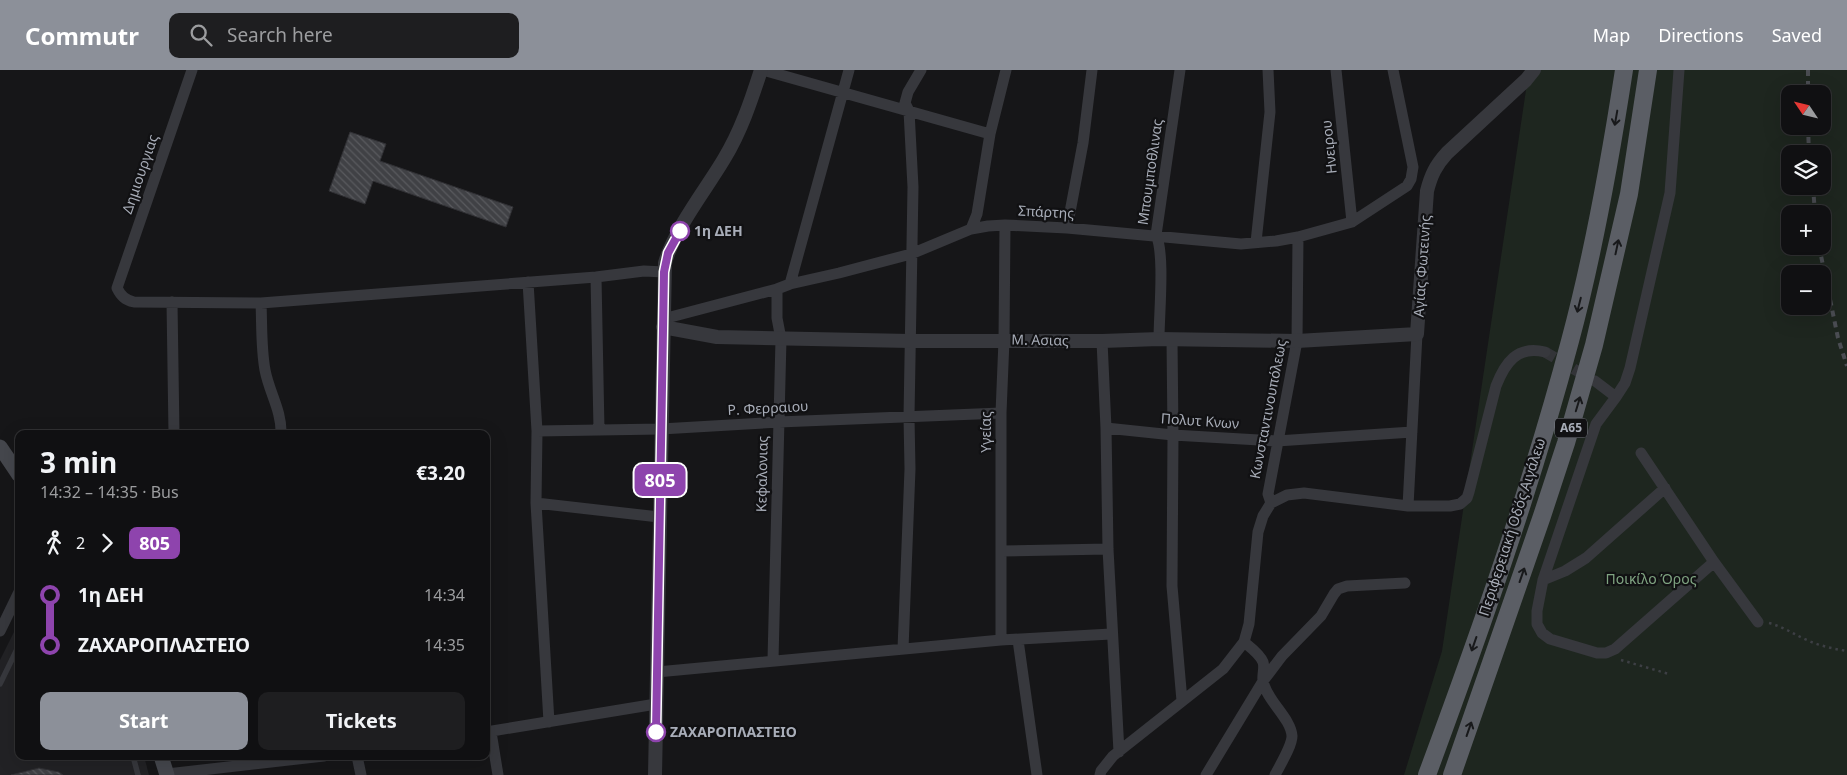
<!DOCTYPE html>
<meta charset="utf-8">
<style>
body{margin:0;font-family:"Noto Sans",sans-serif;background:#1e1e20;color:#f1f3f6;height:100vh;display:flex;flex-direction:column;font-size:19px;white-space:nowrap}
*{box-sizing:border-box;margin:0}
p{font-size:16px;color:#9c9d9f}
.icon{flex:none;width:28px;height:28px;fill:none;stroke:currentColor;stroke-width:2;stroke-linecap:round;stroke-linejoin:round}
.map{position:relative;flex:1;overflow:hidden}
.drawer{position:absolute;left:15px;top:360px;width:475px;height:330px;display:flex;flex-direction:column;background:#101012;border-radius:10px;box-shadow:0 5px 20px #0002,0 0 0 1px #303032}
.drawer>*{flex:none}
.badge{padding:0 10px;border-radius:8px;font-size:18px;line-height:32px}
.needle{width:32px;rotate:305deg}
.buttons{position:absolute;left:1781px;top:15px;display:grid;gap:10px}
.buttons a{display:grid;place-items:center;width:50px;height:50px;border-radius:10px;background:#101012;box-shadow:0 5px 20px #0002,0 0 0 1px #303032;font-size:25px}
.map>.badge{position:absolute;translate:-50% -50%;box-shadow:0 0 0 2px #fff}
.legs{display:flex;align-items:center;gap:8px;height:55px;padding:0 25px;font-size:16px}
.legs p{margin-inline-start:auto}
.summary{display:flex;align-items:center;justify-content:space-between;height:85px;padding:0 25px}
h1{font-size:28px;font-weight:700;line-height:38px}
.cta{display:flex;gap:10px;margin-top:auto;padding:10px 25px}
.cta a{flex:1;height:58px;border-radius:10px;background:#8c9099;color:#fff;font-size:20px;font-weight:700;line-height:58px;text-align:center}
.cta a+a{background:#1e1e20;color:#f1f3f6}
ul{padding:0 25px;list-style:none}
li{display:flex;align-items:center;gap:18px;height:50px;font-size:19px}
li i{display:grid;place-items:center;width:8px;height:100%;margin:0 6px;background:currentColor}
li i::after{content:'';width:12px;height:12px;margin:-6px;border:4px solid;border-radius:50%;background:#101012}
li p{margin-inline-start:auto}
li:first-child i{background:linear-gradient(#0000 50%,currentColor 0)}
li:last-child i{background:linear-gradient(currentColor 50%,#0000 0)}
header{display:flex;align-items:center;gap:30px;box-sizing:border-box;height:70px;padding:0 25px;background:#8c9099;color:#fff}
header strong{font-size:24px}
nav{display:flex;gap:28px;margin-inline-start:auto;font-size:18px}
.search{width:350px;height:45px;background:#1e1e20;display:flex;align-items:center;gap:12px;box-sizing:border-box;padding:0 18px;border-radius:10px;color:#9c9d9f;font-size:19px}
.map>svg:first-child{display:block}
.built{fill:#222225}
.green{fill:#1e261f;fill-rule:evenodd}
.building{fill:url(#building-back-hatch);stroke:#303034}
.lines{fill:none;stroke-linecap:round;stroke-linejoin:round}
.minor-tunnel{stroke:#333438;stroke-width:11;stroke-dasharray:11 5.5;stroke-linecap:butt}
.path{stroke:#3d3f44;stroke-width:2.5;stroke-dasharray:2.5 4;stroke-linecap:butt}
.service{stroke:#37383d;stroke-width:5.5}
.minor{stroke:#37383d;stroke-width:11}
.tertiary{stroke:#37383d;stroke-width:14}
.secondary{stroke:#45474d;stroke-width:15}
.trunk{stroke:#5b5e65;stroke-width:18}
.rail{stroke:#4a4c52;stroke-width:4;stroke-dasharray:6 5;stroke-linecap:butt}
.oneway{stroke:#18191b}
.line-1-casing{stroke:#fff;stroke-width:11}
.line-1{stroke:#8e44ad;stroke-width:8}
.stop-1-dot{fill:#fff;stroke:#8e44ad;stroke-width:2.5}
.labels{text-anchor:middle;stroke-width:4.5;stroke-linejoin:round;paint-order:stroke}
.shield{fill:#111113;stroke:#7b7e86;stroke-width:1}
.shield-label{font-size:12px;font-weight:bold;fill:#a8adb8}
.street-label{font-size:14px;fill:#a8adb8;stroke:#111113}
.stop-label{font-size:14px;font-weight:bold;fill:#a8adb8;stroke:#111113;text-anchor:start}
.park-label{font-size:14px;fill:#7fa381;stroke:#111113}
</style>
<header>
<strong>Commutr</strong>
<div class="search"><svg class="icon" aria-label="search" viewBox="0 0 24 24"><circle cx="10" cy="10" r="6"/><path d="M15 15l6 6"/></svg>Search here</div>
<nav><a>Map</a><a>Directions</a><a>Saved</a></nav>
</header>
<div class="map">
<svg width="1847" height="705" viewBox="0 0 1847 705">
<defs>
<pattern id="building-back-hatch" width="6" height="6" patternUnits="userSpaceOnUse" patternTransform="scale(1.25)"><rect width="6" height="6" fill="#404145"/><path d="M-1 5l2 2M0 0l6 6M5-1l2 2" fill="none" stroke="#595a5e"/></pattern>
</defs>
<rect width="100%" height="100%" fill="#161618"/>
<path class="built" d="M 19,552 L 19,686 L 144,686 L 149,705 L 0,705 L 0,590 Z"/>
<path class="green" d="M 1529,0 L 1847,0 L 1847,705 L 1404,705 L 1442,581 ZM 1790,24 L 1822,24 L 1822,56 L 1790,56 ZM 1790,84 L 1822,84 L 1822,116 L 1790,116 ZM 1790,144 L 1822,144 L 1822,176 L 1790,176 ZM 1790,204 L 1822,204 L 1822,236 L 1790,236 Z"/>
<path class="building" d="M 350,62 L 386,74 L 380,91 L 513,137 L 506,157 L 373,111 L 365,134 L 329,121 Z
M 39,698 L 59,702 L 63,705 L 11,705 Z"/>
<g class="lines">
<path class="minor-tunnel" d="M 1545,282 L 1591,309"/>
<path class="path" d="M 1769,553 C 1784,557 1795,565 1809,571 C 1821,576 1834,579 1847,581
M 1621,590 L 1669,604"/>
<path class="service" d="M 0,614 L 19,575
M 133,686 L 138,705"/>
<path class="minor" d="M 192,0 L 117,218 C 121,226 125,230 134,232 L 261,233 L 596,207 L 644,201 L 664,202
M 763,0 L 990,64
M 1336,0 L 1352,152
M 1067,158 L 1083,73 L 1092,0
M 971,159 L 977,144 L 990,64 L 1006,0
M 1256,172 L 1270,42 L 1268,0
M 596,207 L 599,360
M 528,212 L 537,361 L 536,433 L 549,652
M 790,214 L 849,0
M 172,232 L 174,364
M 261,233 C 262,255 261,278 265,300 C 269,322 282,341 281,364
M 663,249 L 777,219 L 790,214 L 839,203 L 911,184 L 971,159 L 988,156 L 1005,155 L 1067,158 L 1241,174 L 1276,171 L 1298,167 L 1352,152 L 1407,116 L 1411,109 L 1413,97 L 1393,0
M 1159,269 C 1159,245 1165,183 1156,165 L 1180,0
M 1172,269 L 1173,365 L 1172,516 L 1182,631
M 1102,271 L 1106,358 L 1108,479 L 1119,682
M 1595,311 L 1616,327 L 1625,313 L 1630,298 L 1670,123 L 1679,0
M 1616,327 L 1596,354 L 1543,510 L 1537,541 L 1537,554 L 1542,563 L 1550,569 L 1597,583 L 1606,583 L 1615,579 L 1714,492
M 1106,358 L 1173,365 L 1277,371 L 1412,362
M 537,361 L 661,359 L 779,352 L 1001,343
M 1641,383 L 1714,492 L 1758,552
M 536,433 L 659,447
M 1271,433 L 1287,425 L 1304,423 L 1408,436 L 1450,436 L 1460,434 L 1467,428 L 1469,422 L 1496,316 C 1505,293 1517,275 1545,282
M 1408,436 L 1417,264
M 1002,481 L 1108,479
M 1543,510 L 1565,501 L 1586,488 L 1665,418
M 0,561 L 19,522
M 1001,570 L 1001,343 L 1004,270 L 1005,155
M 1018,570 L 1037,705
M 1244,572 C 1250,577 1260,584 1263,592 C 1265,598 1262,605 1263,611 C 1266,630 1291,648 1292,666 C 1292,676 1280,695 1275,705
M 903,579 L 910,399 L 909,347 L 913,117 L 909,41 L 905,33 L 908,22 L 921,0
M 773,590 L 781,269 L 777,248 L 777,219
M 657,602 L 1001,570 L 1111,564
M 486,662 L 656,634
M 491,662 L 498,705
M 357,686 L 361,705
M 167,704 L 324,686
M 1100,705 L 1101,701 L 1113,686 L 1223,599 L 1244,572 L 1249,554 L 1258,462 L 1263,446 L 1271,433 L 1268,424 L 1297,271 L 1298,167
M 1206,705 L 1263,611 L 1282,586 L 1321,546 L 1334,524 L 1338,519 L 1347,516 L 1405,513"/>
<path class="tertiary" d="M 663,257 L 717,267 L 910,271 L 1102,271 L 1159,269 L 1297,271 L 1417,264 L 1427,121 C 1431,105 1436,95 1447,83 L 1526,10 L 1534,0
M 655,705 L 665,193 C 675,158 705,121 724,89 C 741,61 751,31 761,0"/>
<path class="secondary" d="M 0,377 L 19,405
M 161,686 L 167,705"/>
<path class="trunk" d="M 1427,705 C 1480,562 1531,418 1570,271 C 1594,182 1610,91 1624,0
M 1452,705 L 1542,446 L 1566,373 L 1594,275 L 1629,124 L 1648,0"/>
<path class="rail" d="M 1808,0 L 1808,24
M 1808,56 L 1809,84
M 1813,116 L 1815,144
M 1819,176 L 1838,268 L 1847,296"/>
</g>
<defs><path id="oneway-shaft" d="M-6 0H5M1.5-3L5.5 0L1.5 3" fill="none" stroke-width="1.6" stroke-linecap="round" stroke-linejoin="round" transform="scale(1.25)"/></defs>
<g class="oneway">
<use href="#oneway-shaft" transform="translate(1616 48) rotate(100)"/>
<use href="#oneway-shaft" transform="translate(1617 177) rotate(-78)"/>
<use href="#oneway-shaft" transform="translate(1579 235) rotate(104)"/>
<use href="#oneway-shaft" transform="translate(1578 334) rotate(-73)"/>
<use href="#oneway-shaft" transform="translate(1522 505) rotate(-71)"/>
<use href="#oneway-shaft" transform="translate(1474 574) rotate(109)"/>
<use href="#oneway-shaft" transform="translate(1469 659) rotate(-71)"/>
</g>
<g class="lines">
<g class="line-1-casing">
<path id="line-1" d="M 656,662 L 664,202 L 668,183 L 680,161"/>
</g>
<use href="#line-1" class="line-1"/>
</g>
<g class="stop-1-dot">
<circle cx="680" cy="161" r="9"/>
<circle cx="656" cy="662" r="9"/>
</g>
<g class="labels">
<rect class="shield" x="1555" y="348.5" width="32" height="19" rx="4"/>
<g class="shield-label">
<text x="1571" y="362">Α65</text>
</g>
<g class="street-label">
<text transform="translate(1329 77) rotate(-96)" y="5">Ηνειρου</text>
<text transform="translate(1150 102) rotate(-82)" y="5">Μπουμποθλινας</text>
<text transform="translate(140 104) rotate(-71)" y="5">Δημιουργιας</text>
<text transform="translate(1046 142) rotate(3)" y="5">Σπάρτης</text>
<text transform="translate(1422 196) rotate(-86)" y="5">Αγίας Φωτεινής</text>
<text transform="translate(1040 270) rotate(1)" y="5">Μ. Ασιας</text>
<text transform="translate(768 338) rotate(-3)" y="5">Ρ. Φερραιου</text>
<text transform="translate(1268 339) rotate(-79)" y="5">Κωνσταντινουπόλεως</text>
<text transform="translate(1200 351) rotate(4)" y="5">Πολυτ Κνων</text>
<text transform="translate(986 362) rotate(-90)" y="5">Υγείας</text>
<text transform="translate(762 404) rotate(-89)" y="5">Κεφαλονιας</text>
<text transform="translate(1512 457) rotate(-72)" y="5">Περιφερειακή Οδός Αιγάλεω</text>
</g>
<g class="stop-label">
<text x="694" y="166">1η ΔΕΗ</text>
<text x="670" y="667">ΖΑΧΑΡΟΠΛΑΣΤΕΙΟ</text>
</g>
<g class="park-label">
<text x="1651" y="514">Ποικίλο Όρος</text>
</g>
</g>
</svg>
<div class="buttons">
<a><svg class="needle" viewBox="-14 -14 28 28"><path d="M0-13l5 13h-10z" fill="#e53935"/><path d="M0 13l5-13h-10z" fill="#9c9d9f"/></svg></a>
<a><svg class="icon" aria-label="layers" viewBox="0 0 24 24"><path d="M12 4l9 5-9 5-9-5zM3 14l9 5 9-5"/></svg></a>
<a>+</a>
<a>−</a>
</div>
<b class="badge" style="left:660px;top:410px;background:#8e44ad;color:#fff">805</b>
<section class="drawer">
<div class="summary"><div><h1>3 min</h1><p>14:32 – 14:35 · Bus</p></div><b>€3.20</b></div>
<div class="legs"><svg class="icon" aria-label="walk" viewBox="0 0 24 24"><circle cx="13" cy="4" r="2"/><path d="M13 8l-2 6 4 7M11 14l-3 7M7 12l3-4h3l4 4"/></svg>2<svg class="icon" aria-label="forward" viewBox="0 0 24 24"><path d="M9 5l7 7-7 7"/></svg><b class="badge" style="background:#8e44ad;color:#fff">805</b></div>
<ul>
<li><i style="color:#8e44ad"></i><b>1η ΔΕΗ</b><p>14:34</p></li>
<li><i style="color:#8e44ad"></i><b>ΖΑΧΑΡΟΠΛΑΣΤΕΙΟ</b><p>14:35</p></li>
</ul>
<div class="cta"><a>Start</a><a>Tickets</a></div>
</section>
</div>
